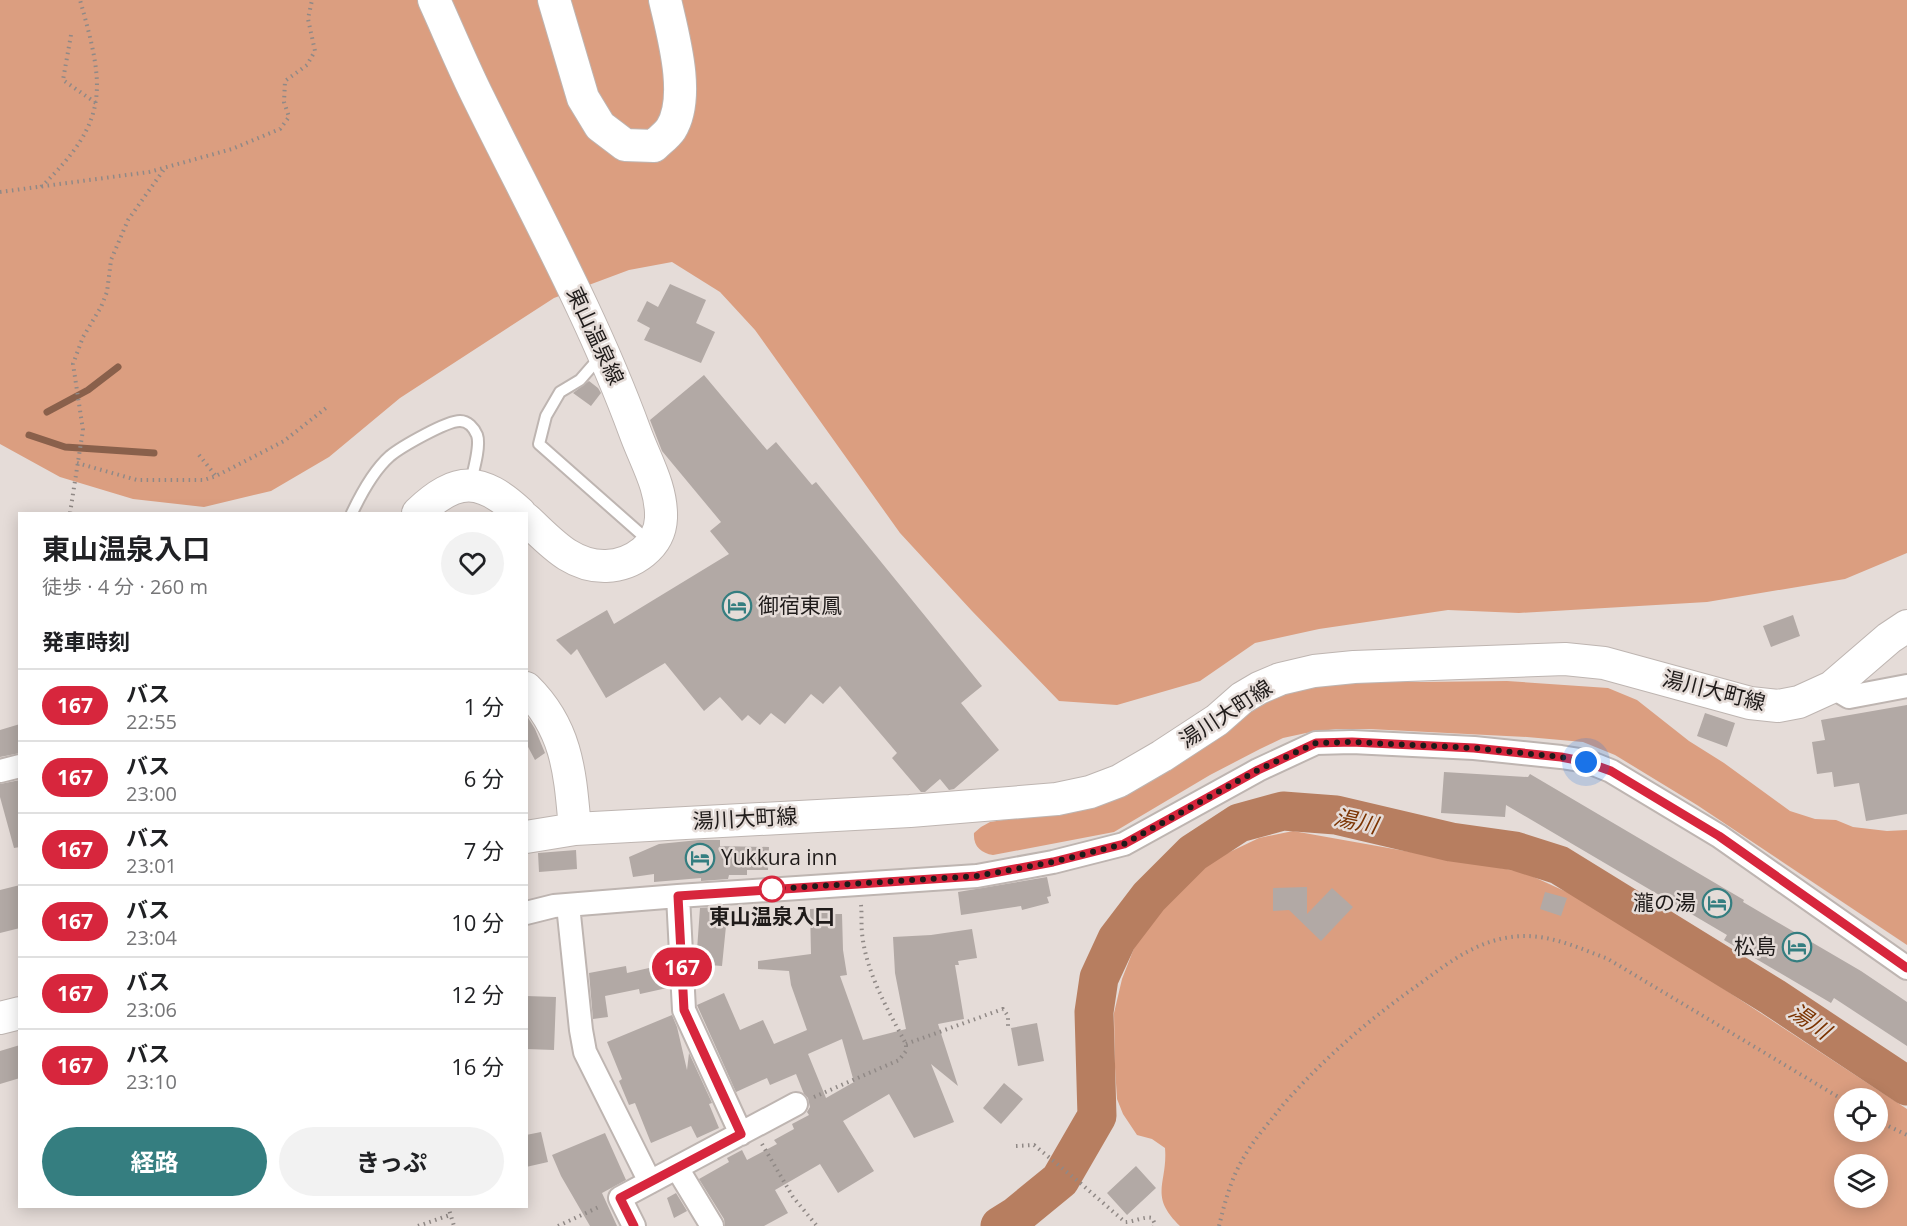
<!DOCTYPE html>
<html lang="ja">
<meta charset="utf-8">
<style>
body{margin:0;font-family:"Open Sans","Noto Sans JP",sans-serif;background:#f2f2f2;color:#202124;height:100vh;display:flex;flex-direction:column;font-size:22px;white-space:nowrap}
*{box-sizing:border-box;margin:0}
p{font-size:20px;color:#757577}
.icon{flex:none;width:33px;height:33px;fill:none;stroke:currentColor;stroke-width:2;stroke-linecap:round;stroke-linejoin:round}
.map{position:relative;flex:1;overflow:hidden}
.side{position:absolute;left:18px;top:512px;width:510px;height:696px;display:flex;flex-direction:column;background:#fff;border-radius:0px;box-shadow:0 3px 15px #0003}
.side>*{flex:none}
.badge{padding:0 12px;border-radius:20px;font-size:21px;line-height:39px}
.buttons{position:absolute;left:1834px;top:1088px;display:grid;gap:12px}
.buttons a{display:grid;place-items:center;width:54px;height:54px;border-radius:50%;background:#fff;box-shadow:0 3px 15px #0003;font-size:30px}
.you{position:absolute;width:30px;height:30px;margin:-15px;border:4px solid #fff;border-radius:50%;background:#1a73e8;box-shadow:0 0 0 9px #1a73e833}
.map>.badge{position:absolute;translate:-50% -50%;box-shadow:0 0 0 3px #fff}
h2{padding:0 24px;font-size:22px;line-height:54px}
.round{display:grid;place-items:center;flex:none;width:63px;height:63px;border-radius:32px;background:#f2f2f2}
.head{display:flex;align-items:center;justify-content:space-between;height:102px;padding:0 24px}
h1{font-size:28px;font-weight:700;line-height:45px}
.action{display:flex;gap:12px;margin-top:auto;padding:12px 24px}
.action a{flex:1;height:69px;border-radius:36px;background:#357e80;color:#fff;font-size:24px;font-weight:700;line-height:69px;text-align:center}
.action a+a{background:#f2f2f2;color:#202124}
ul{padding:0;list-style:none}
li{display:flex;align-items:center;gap:18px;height:72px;padding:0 24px;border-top:2px solid #e0e0e0}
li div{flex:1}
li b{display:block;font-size:22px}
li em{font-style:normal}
li .badge{min-width:66px;font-weight:700;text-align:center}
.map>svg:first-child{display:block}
.forest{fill:#db9e80;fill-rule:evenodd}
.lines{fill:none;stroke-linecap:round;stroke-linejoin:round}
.stream{stroke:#89604b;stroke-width:7}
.river{stroke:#b77e60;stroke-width:39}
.building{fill:#b2a9a5;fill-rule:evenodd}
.lane-casing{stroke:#beb5b1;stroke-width:14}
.street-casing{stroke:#beb5b1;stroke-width:26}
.secondary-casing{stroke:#beb5b1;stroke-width:34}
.path{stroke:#908986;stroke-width:4;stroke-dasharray:1.5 4.5;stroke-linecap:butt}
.lane{stroke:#fff;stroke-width:10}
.street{stroke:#fff;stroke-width:22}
.secondary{stroke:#fff;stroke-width:32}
.line-casing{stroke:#fff;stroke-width:14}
.line{stroke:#d7263d;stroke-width:9}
.walk{stroke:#1f1b1a;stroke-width:6;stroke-dasharray:0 10.8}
.stop-dot{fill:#fff;stroke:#d7263d;stroke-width:3}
.labels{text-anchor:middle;stroke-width:5;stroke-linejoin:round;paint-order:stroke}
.street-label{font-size:21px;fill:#1f1b1a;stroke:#e5dcd8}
.poi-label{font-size:21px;fill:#1f1b1a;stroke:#e5dcd8;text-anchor:start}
.stop-label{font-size:21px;font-weight:bold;fill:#1f1b1a;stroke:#e5dcd8}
.water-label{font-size:22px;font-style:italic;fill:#7b3300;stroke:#e5dcd8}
</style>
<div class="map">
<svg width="1907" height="1226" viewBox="0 0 1907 1226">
<rect width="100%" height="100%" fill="#e5dcd8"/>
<path class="forest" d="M 0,0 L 1907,0 L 1907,553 L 1845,579 L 1707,602 L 1519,613 L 1448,610 L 1319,629 L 1255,643 L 1200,681 L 1117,705 L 1059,701 L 972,611 L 900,533 L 755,330 L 720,292 L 672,262 L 629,270 L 554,298 L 400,398 L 329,457 L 271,491 L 204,507 L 133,499 L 60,477 L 0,444 Z
M 1329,679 L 1421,682 L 1507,681 L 1608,688 L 1637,700 L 1689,741 L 1724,763 L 1790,811 L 1815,819 L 1836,820 L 1853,827 L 1887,831 L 1907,830 L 1907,945 L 1697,805 L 1615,755 L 1583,742 L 1527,737 L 1369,729 L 1336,729 L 1306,733 L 1283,738 L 1260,749 L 1210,775 L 1114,832 L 993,855 C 981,853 973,846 974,833 L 981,827 L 990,822 L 1061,811 L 1259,705 L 1290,691 Z
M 1293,831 L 1523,872 L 1569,893 L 1611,915 L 1907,1109 L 1907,1226 L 1180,1226 C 1148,1195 1168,1184 1165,1148 L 1152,1139 L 1137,1135 L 1123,1114 L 1117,1099 L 1115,1067 L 1114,1013 L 1122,979 L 1138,938 L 1174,894 L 1215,859 L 1259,838 ZM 1845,1098 L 1878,1098 L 1878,1131 L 1845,1131 ZM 1845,1164 L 1878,1164 L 1878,1197 L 1845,1197 Z"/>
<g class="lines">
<path class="stream" d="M 47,412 L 88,390 L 118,367
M 29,435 L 65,447 L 154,453"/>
<path class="river" d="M 1000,1226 L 1016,1216 L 1060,1180 L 1097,1116 L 1094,1012 L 1099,978 L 1117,939 L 1149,897 L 1193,853 L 1239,823 L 1283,811 L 1336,815 L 1451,842 L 1515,851 L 1559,865 L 1773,997 L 1907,1086"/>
</g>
<path class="building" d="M 670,284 L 706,300 L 696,323 L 715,332 L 701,363 L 644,340 L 650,328 L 637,321 L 647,301 L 658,307 Z
M 704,375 L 767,450 L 776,442 L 812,485 L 816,482 L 982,686 L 961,703 L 999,750 L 954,789 L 949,790 L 940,779 L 925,792 L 921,792 L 892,758 L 897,753 L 840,686 L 823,704 L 811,694 L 785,724 L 771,713 L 760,725 L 748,715 L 742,721 L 720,697 L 704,711 L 665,663 L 606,698 L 577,649 L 571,655 L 556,640 L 607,610 L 614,624 L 729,554 L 710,531 L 721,522 L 662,451 L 650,420 Z
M 589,381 L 598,388 L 601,393 L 591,406 L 573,393 Z
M 1793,615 L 1800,636 L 1771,647 L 1763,626 Z
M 1907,705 L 1907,814 L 1866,821 L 1859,783 L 1834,787 L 1832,772 L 1817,774 L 1812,742 L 1825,740 L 1821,720 Z
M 1705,713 L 1735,723 L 1727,747 L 1697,736 Z
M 527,716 L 535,729 L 545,753 L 535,760 L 527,745 Z
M 20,724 L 20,753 L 0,757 L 0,730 Z
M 1444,772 L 1528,777 L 1530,774 L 1744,900 L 1743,902 L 1861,971 L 1907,1002 L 1907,1046 L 1834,998 L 1831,1003 L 1724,940 L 1727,935 L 1506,805 L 1505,817 L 1441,813 Z
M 20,780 L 20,847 L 14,848 L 0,797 L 0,784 Z
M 699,840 L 720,840 L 720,846 L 769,847 L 768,870 L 747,870 L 747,875 L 729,875 L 728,879 L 701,881 L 701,878 L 654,882 L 654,874 L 633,877 L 629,857 L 659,844 Z
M 576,850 L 577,869 L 539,872 L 538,853 Z
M 1047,877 L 1051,896 L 1047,897 L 1049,903 L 1022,910 L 1021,906 L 961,915 L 958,892 Z
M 20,885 L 20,928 L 0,933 L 0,890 Z
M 1307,887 L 1307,914 L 1332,888 L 1353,907 L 1321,941 L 1289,910 L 1273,911 L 1273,888 Z
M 1545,892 L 1567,898 L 1561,916 L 1540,909 Z
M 728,906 L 722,966 L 696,964 L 700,908 Z
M 830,908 L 830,914 L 842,914 L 843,950 L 847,975 L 840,976 L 863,1040 L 906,1029 L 895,973 L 893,937 L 931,935 L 972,929 L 977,958 L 958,961 L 959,965 L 955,965 L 964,1019 L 938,1024 L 958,1086 L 931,1064 L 954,1122 L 914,1138 L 889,1094 L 843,1121 L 874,1171 L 838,1193 L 820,1164 L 775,1190 L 788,1213 L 764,1226 L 725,1226 L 724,1219 L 699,1179 L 729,1162 L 727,1158 L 742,1150 L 747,1160 L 777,1144 L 774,1140 L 794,1129 L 792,1124 L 809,1115 L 807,1112 L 810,1107 L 808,1098 L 804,1094 L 796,1074 L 770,1085 L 767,1078 L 736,1092 L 697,1005 L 724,993 L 740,1030 L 763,1020 L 774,1044 L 807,1030 L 791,985 L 789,971 L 758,969 L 758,961 L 811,954 L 810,909 ZM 842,1039 L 854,1082 L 826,1098 L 808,1054 Z
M 662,965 L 667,988 L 640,994 L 639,989 L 605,996 L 608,1017 L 593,1019 L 589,973 L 626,966 L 627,973 Z
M 526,996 L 556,997 L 554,1050 L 526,1049 Z
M 672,1015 L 677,1027 L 687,1070 L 689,1053 L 712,1103 L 709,1104 L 719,1128 L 697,1138 L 691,1126 L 651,1143 L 635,1103 L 629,1105 L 619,1081 L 622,1079 L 607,1042 Z
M 1037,1023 L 1044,1061 L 1018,1066 L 1011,1028 Z
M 20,1045 L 20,1078 L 0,1084 L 0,1051 Z
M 1004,1083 L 1023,1099 L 1001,1124 L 983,1108 Z
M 541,1132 L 548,1162 L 526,1167 L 526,1135 Z
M 605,1133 L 626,1180 L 602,1193 L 617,1226 L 590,1226 L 561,1176 L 552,1155 Z
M 1136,1166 L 1156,1188 L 1127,1215 L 1107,1193 Z
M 676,1193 L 687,1211 L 674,1218 L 667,1198 Z"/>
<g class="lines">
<g class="lane-casing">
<path id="lane" d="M 600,357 L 580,380 L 560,392 L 546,416 L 539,444 L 650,542
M 352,513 C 361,494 374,470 390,456 C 401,447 446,421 460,421 C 468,421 474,428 477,435 C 481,446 473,472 470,485"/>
</g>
<g class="street-casing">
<path id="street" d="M 1832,687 L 1849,697 L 1907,686
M 0,771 L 20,766
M 678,896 L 684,1010 L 741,1134
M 568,905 L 581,1030 L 585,1052 L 650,1182
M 526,913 L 554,906 L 678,896 L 977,876 L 1053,862 L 1124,844 L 1258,770 L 1316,743 L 1352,742 L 1474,748 L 1561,757 L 1586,761 L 1611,771 L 1719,836 L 1907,968
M 677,1168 L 712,1226
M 634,1226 L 620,1198 L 796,1104"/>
</g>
<g class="secondary-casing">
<path id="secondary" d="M 434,0 C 449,33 463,67 479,99 C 533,209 593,317 635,432 C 645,460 662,487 661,518 C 660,546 633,565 606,566 C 571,567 550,541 526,519
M 554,0 L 583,98 L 600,126 L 625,145 L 654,146 C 659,141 667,135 671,129 C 691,97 673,35 665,0
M 418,513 C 457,476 481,477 520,513
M 526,688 C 568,729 570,774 575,829
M 526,837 L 575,829 L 910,811 L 1057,799 L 1090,792 L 1119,781 L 1162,756 L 1217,720 L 1242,698 L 1259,688 L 1280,679 L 1314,671 L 1354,667 L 1565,659 L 1604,663 L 1750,703 L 1778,706 L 1799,702 L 1832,687 L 1889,638 L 1907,626
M 0,1018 L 20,1013"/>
</g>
<path class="path" d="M 71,35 L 63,80 L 96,103
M 41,187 C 110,120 105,88 80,0
M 0,192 L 149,172 L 232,149 L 280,129 L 289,117 L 284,102 L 285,81 L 307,65 L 315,51 L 308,19 L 312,0
M 199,455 L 216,476
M 77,463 L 137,480 L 204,480 L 216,476 L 284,441 L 326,408
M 70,513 L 83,430 L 73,364 L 83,337 L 101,307 L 107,292 L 111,260 L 128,220 L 165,168
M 906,1044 L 1003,1009 L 1008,1016 L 1008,1030
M 814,1097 L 899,1060 L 906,1051 L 906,1044 C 888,1010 866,973 862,933 C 861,923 862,914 861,905
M 1878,1121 L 1907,1135
M 762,1144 L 793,1197 L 817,1226
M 1016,1146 L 1034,1145 L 1079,1182 L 1125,1222 C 1134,1222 1144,1216 1152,1218 L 1155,1224 L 1153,1226
M 448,1206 L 454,1226
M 418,1226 L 450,1215
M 558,1226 L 601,1206
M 1219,1226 C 1225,1202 1231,1178 1244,1157 C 1254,1139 1269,1123 1282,1106 C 1323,1059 1367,1021 1418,985 C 1447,964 1474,942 1511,937 C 1545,932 1577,947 1608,959 L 1845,1101"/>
<use href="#lane" class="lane"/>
<use href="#street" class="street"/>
<use href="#secondary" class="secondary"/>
</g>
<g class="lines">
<g class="line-casing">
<path id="line" d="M 634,1226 L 620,1198 L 741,1134 L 684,1010 L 678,896 L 977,876 L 1053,862 L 1124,844 L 1258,770 L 1316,743 L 1352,742 L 1474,748 L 1561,757 L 1586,762 L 1611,771 L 1719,836 L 1907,968"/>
</g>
<use href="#line" class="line"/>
<path class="walk" d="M 772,889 L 977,876 L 1053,862 L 1124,844 L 1258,770 L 1316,743 L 1352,742 L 1474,748 L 1561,757 L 1586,762"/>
</g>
<defs>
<g id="hotel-ring" transform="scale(1.5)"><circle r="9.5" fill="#e5dcd8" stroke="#357e80" stroke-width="1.5"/><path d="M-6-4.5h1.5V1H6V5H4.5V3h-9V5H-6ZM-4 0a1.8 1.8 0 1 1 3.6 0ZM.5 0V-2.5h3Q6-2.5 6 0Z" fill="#357e80"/></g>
</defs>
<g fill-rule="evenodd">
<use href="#hotel-ring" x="737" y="606"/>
<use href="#hotel-ring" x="700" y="858"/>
<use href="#hotel-ring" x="1717" y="903"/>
<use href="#hotel-ring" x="1797" y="947"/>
</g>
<circle class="stop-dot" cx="772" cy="889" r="12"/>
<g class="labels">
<g class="street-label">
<text transform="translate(595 336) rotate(65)" y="7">東山温泉線</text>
<text transform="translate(1714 691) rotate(14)" y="7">湯川大町線</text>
<text transform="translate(1226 714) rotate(-33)" y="7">湯川大町線</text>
<text transform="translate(745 819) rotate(-3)" y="7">湯川大町線</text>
</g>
<g class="poi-label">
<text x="758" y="613">御宿東鳳</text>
<text x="721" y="865">Yukkura inn</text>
<text x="1696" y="910" text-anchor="end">瀧の湯</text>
<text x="1776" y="954" text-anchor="end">松島</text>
</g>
<g class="stop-label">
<text x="772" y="924">東山温泉入口</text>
</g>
<g class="water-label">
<text transform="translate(1356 821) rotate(12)" y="8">湯川</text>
<text transform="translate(1810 1021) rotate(34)" y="8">湯川</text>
</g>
</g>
</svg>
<div class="buttons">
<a><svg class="icon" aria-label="locate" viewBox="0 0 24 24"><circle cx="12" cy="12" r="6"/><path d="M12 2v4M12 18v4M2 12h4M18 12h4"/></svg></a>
<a><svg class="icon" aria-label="layers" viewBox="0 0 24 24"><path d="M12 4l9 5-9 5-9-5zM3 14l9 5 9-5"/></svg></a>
</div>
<div class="you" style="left:1586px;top:762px"></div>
<b class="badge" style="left:682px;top:967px;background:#d7263d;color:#fff">167</b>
<section class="side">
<div class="head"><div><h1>東山温泉入口</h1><p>徒歩 · 4 分 · 260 m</p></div><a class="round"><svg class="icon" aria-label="heart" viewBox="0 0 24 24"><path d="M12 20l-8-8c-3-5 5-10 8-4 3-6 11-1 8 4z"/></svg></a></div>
<h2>発車時刻</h2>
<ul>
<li><span class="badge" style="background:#d7263d;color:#fff">167</span><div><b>バス</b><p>22:55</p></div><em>1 分</em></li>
<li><span class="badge" style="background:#d7263d;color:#fff">167</span><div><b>バス</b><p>23:00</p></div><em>6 分</em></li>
<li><span class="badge" style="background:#d7263d;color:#fff">167</span><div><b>バス</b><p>23:01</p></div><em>7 分</em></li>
<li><span class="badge" style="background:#d7263d;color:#fff">167</span><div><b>バス</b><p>23:04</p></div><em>10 分</em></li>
<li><span class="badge" style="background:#d7263d;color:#fff">167</span><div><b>バス</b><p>23:06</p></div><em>12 分</em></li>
<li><span class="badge" style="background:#d7263d;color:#fff">167</span><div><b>バス</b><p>23:10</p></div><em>16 分</em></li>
</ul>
<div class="action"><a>経路</a><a>きっぷ</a></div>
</section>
</div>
